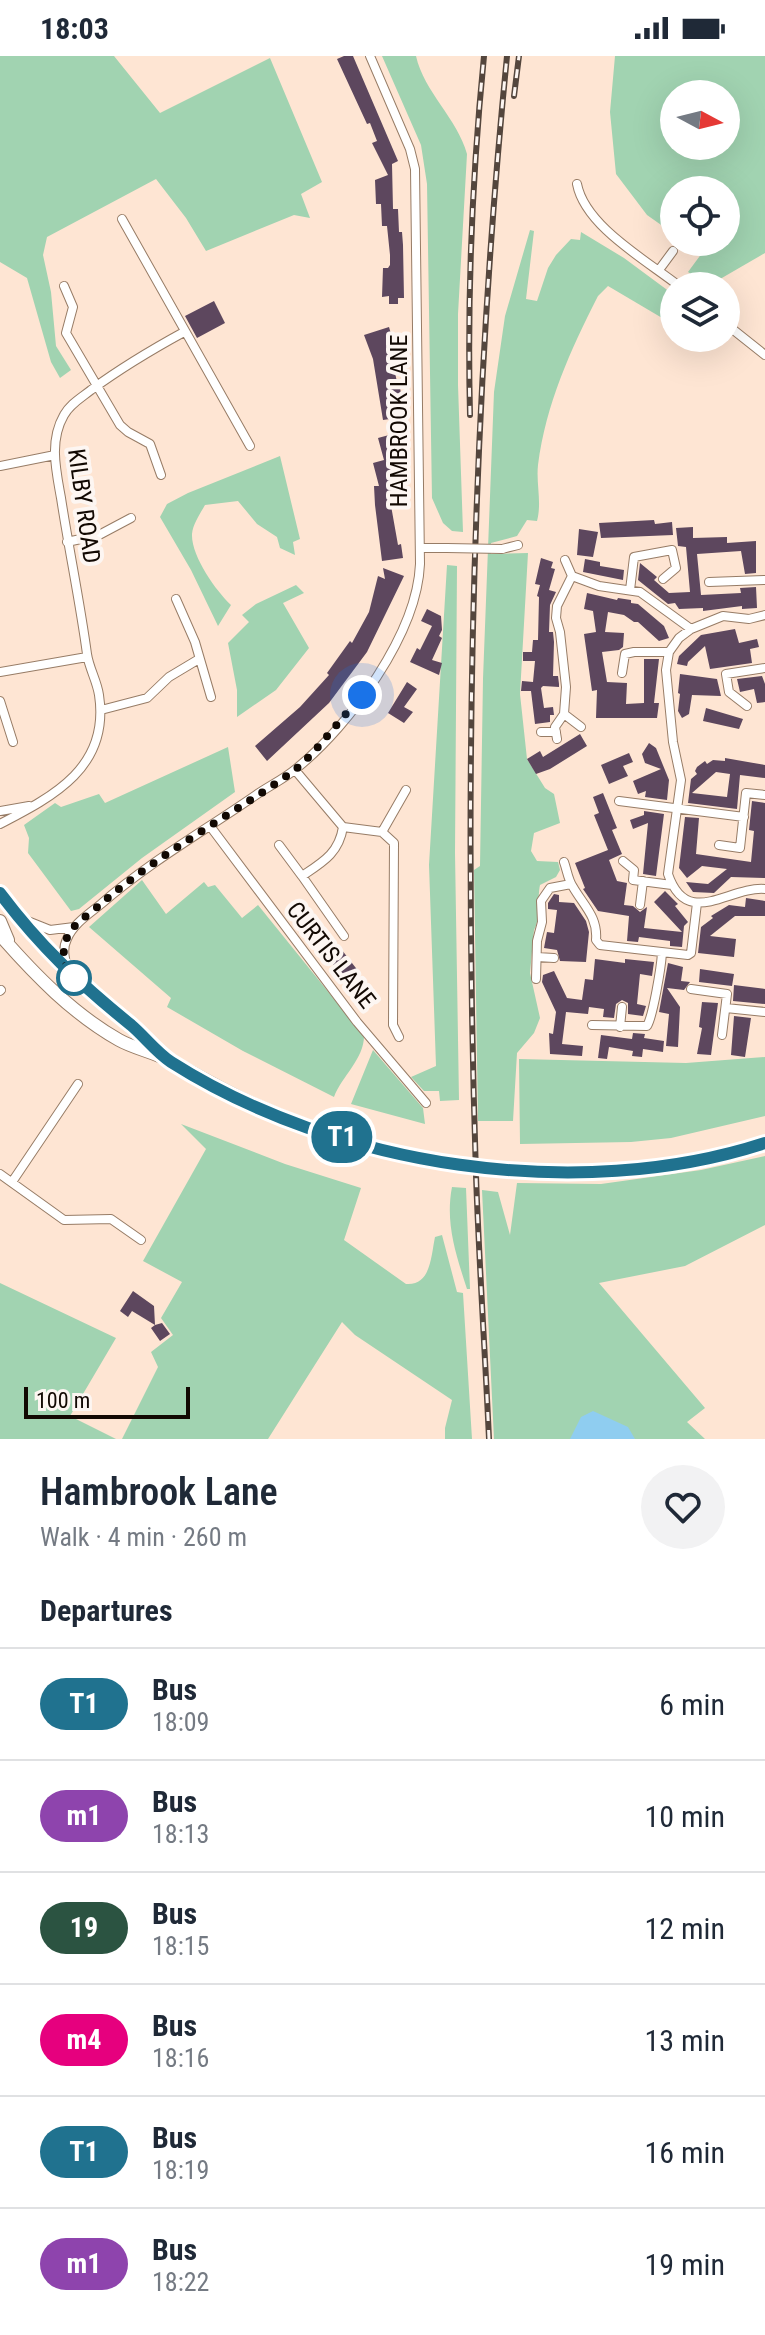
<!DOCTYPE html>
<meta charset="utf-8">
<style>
body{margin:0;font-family:"Roboto Condensed",sans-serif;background:#f2f2f3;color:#1f2937;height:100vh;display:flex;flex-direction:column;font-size:30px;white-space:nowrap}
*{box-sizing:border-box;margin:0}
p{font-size:26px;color:#747a83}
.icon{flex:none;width:44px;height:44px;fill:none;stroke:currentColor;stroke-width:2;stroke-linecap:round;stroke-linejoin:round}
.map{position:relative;height:1383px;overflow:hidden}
.details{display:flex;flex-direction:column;background:#fff;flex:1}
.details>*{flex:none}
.badge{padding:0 16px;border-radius:26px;font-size:28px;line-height:52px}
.needle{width:52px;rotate:97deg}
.buttons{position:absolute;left:660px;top:24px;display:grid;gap:16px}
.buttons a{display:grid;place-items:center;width:80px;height:80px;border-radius:50%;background:#fff;box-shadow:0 8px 32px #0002;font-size:40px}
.scale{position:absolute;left:24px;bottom:20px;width:166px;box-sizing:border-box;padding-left:8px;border:4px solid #120903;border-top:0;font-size:22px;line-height:28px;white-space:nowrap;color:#120903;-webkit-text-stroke:6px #fdf6f2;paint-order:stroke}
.you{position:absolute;width:40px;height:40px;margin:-20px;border:6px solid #fff;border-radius:50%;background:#1a73e8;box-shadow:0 0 0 12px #1a73e833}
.map>.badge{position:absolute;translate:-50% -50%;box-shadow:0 0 0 4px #fff}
h2{padding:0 40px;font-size:30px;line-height:72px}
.round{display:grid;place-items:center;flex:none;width:84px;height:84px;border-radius:42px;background:#f2f2f3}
.headline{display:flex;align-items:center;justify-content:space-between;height:136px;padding:0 40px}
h1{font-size:38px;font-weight:600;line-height:60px}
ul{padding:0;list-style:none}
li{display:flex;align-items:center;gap:24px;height:112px;padding:0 40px;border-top:2px solid #e0e1e3}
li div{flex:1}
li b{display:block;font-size:30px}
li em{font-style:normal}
li .badge{min-width:88px;font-weight:700;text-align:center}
.status{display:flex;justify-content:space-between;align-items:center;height:56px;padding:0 40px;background:#fff;direction:ltr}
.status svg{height:22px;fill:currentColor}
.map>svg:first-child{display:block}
.green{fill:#a1d3b1;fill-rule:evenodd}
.water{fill:#8fcdf0}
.building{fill:#5d475e;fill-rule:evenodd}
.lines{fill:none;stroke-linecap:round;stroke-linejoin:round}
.street-casing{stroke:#977c66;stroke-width:10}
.secondary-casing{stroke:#977c66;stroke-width:14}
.street{stroke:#fff;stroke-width:8}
.secondary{stroke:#fff;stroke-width:12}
.rail-casing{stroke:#54463d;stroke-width:6}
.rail{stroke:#fdf6f2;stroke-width:3;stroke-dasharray:9;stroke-linecap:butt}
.street-bridge-casing{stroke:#977c66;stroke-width:10;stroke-linecap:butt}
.secondary-bridge-casing{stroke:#977c66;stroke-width:14;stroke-linecap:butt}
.street-bridge{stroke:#fff;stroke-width:8}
.secondary-bridge{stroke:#fff;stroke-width:12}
.line-casing{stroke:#fff;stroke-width:18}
.line{stroke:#20728f;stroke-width:12}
.walk{stroke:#120903;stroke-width:8;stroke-dasharray:0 14.4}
.stop-dot{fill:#fff;stroke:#20728f;stroke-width:4}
.labels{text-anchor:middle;stroke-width:8;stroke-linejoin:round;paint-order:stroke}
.street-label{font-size:24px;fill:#120903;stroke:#fdf6f2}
</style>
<div class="status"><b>18:03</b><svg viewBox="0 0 49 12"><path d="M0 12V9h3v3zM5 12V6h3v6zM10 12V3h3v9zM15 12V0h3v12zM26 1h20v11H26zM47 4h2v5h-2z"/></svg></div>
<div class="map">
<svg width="765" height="1383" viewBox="0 0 765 1383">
<rect width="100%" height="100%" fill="#fee5d3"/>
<path class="green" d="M 0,0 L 114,0 L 160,57 L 270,2 L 322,126 L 301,138 L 310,162 L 294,159 L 206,195 L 186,162 L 156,123 L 47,181 L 43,199 L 51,236 L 56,290 L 71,314 L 60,322 L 51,306 L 27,222 L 0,206 Z
M 382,0 L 416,0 C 424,36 457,62 467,98 L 458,258 L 458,329 L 463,476 L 452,475 L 443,467 L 432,442 L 427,128 L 421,89 Z
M 615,0 L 765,0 L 765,197 L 708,230 L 688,216 L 702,197 L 686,186 L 726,186 L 726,134 L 674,134 L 674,178 L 647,159 L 616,118 L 610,56 ZM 674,38 L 726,38 L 726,90 L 674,90 Z
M 530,174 L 534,175 L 526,243 L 537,245 L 548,212 L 556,199 L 571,183 L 580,184 L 581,176 L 624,202 L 674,239 L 674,269 L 608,230 L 598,240 C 570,295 546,348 538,409 C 536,428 542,446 537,465 L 527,464 L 517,480 L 491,487 L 491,498 L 528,497 L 520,638 L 527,703 L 545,732 L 554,738 L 560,767 L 534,777 L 531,795 L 537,805 L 558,806 L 560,814 L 556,821 L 540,829 C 537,843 541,862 534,874 L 530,917 L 540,962 L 534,977 L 517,997 L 513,1065 L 478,1065 L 474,814 L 480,810 L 483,623 L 494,336 L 505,260 Z
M 280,400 L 300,483 L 293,486 L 295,499 L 280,492 L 277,481 L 257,468 L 238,445 L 205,449 C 200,458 193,468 192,478 C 191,500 216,535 231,549 L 218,570 L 191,514 L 160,461 L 167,448 L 188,437 Z
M 447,509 L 457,510 L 455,797 L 459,1044 L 440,1045 L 439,1035 L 424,1035 L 411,1021 L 436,1010 L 429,809 Z
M 296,529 L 304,537 L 283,547 L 309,592 L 276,634 L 237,661 L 237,634 L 228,587 L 249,566 L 242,559 L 256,548 Z
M 228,691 L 235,736 L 142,802 L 79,853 L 71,855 L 28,797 L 29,782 L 24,769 L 55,747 L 61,751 L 99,738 L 105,747 Z
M 142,824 L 166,858 L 204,826 L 208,831 L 215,829 L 242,862 L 258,849 L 364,980 C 364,1003 342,1020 334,1041 L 243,995 L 167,951 L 171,942 L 89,871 Z
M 373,994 L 423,1052 L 425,1068 L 351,1048 Z
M 765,1001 L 765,1060 L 671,1082 L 631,1086 L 520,1088 L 519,1003 L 686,1007 Z
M 181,1068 L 285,1108 L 361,1132 L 344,1184 L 406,1228 C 431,1230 431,1200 435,1181 L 442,1179 L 457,1236 L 463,1237 L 472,1383 L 445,1383 L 445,1372 L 452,1344 L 355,1279 L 342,1266 L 268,1383 L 122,1383 L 158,1311 L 151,1296 L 173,1279 L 161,1262 L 182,1226 L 143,1205 L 206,1093 Z
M 765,1100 L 765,1169 L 685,1210 L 599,1227 L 705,1352 L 687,1366 L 705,1383 L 494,1383 L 482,1134 L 498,1136 L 510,1179 L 517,1127 L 601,1128 L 701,1114 Z
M 452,1131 L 466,1132 L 470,1233 L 467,1233 C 456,1199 445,1167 452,1131 Z
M 0,1227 L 116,1282 L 70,1360 L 116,1383 L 0,1383 Z"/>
<path class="water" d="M 593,1355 L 628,1371 L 635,1383 L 570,1383 L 581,1361 Z"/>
<path class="building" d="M 344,0 L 353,0 L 398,105 L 392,108 L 393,153 L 398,153 L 399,176 L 402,176 L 403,189 L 404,242 L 398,242 L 398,248 L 389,248 L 389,240 L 382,241 L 383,212 L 388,212 L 390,209 L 390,199 L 387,170 L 382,170 L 381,148 L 376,148 L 375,124 L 388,119 L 372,87 L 377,85 L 370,67 L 367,68 L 337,3 Z
M 214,245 L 225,267 L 197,282 L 185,260 Z
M 389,271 L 396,295 L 391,297 L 398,331 L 400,331 L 404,361 L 383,364 L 373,303 L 364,279 Z
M 400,376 L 405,393 L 394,396 L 402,421 L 399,422 L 401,438 L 398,438 L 398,443 L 390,444 L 398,489 L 401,488 L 403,502 L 382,505 L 375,449 L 374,430 L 379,430 L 373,407 L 384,404 L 378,382 Z
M 654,464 L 655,468 L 672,466 L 673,479 L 601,482 L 599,467 Z
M 693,471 L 693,482 L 727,481 L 727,487 L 756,485 L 756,517 L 745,518 L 741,495 L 697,498 L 701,539 L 741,537 L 740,532 L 756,531 L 757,552 L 742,553 L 742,550 L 703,555 L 703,552 L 679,553 L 675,547 L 668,548 L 638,524 L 640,507 L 657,521 L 654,524 L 669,537 L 690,536 L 686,491 L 678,490 L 676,472 Z
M 579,473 L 598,476 L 593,501 L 577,499 Z
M 541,502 L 553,506 L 551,512 L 555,513 L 549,534 L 556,536 L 550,549 L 549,576 L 553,576 L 554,586 L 553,620 L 558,620 L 559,628 L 559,631 L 543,630 L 541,632 L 544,652 L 553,651 L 554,659 L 550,659 L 550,666 L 535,668 L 531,635 L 521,635 L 522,625 L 533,626 L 535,605 L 523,605 L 523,596 L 532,596 L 533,584 L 538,584 L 539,541 L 537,540 L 540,529 L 535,528 Z
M 585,503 L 600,506 L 600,510 L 624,514 L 623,524 L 583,516 Z
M 383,512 L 404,520 L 367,596 L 329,647 L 267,705 L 255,690 L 300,651 L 329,619 L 327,617 L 350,585 L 352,587 L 369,556 L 378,520 L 385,523 Z
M 587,537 L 617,544 L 618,542 L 631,544 L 631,547 L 638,548 L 664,570 L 669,582 L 659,585 L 638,566 L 634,566 L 624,559 L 608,556 L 605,576 L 624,577 L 623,591 L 619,594 L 602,596 L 607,626 L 627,627 L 626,648 L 644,647 L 644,603 L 659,603 L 654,647 L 659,647 L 657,662 L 596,662 L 597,634 L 592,635 L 584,578 L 596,576 L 593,555 L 584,553 Z
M 427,553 L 441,560 L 442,574 L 439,580 L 442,582 L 432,604 L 442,607 L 439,619 L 410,606 L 417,592 L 420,594 L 432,570 L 421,565 Z
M 735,573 L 739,587 L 757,583 L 759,591 L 750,593 L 752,607 L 710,613 L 705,590 L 688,606 L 687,610 L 677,608 L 679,600 L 701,579 Z
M 680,618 L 717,623 L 721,640 L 692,639 L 689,658 L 682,662 L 678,655 L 680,638 L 678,637 Z
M 762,620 L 765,628 L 765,646 L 757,647 L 754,633 L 740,636 L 737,623 Z
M 407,626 L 417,633 L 404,651 L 413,656 L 404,667 L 388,657 Z
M 706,652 L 743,663 L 739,673 L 703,665 Z
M 580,678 L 587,690 L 550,713 L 536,718 L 527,703 L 540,695 L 543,701 Z
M 649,687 L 656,692 L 669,724 L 667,744 L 645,741 L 646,735 L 638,738 L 633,725 L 661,713 L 645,707 L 642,698 Z
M 629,697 L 633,706 L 623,710 L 628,720 L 609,728 L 601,709 Z
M 725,702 L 765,709 L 765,722 L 740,719 L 737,753 L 688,747 L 691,723 L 697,718 L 695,715 L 697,711 L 705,705 L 707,708 L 713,704 L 725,705 ZM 716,716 L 730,718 L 727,741 L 692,737 Z
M 603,737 L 617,772 L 612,774 L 622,798 L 609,804 L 617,825 L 627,827 L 624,849 L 633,850 L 640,856 L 647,851 L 644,872 L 682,876 L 654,846 L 665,835 L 678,848 L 675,850 L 688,866 L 684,870 L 682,891 L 670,890 L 670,885 L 639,881 L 638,886 L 627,885 L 629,860 L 598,855 L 583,833 L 585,832 L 575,807 L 608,794 L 594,759 L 599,757 L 593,741 Z
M 752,745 L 765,747 L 765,822 L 731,821 L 714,837 L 693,836 L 686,826 L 708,828 L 727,813 L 702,810 L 687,822 L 679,812 L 685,761 L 699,762 L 696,798 L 751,806 L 754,775 L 749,774 Z
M 644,755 L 664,758 L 656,820 L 643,818 L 648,767 L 633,773 L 630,764 L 644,759 Z
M 554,838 L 559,839 L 559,846 L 574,847 L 586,865 L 589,876 L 586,906 L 560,905 L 557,894 L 544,892 L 547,876 L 554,877 L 557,854 L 548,853 L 548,847 Z
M 746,842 L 765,845 L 765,860 L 735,860 L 710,880 L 736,883 L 734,901 L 698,897 L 701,871 L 713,862 L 711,860 L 729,849 L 745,851 Z
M 338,889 L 359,916 L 346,925 L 326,899 Z
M 595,903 L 625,907 L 625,903 L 654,906 L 652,920 L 640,918 L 637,948 L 646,950 L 643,960 L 628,958 L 628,947 L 622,944 L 616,948 L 614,962 L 603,961 L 604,953 L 589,951 L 588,958 L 566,956 L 562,988 L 583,990 L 582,1000 L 550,998 L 549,977 L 553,978 L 556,956 L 542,926 L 543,919 L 554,915 L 567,942 L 582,944 L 585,923 L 593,924 Z
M 668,907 L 683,911 L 681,925 L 690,926 L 684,934 L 667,932 L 680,951 L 678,991 L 666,990 L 669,958 L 659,956 Z
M 700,913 L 734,918 L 732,930 L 699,926 Z
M 734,929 L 765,933 L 765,948 L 733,945 Z
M 702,946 L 718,947 L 711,999 L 697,998 L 702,972 L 699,971 Z
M 734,960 L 751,962 L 745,1001 L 731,999 Z
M 633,977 L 645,978 L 644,982 L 664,985 L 663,996 L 643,993 L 642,1001 L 632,1000 L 633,995 L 609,991 L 607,1003 L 598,1002 L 601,979 L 632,983 Z
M 133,1235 L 154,1250 L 155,1269 L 162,1267 L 170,1278 L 160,1285 L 151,1272 L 155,1269 L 132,1255 L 128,1261 L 120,1255 Z"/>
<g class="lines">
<g class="street-casing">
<path id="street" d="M 577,128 C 585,170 646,204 679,230
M 122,163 L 250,390
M 659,214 L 673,195
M 64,230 L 73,251 L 66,277 L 120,369 L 128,376 L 150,388 L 161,419
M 726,268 L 765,299
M 0,410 L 55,399
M 67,486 L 99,479 L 131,462
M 420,492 L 447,492
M 502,493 L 518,489
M 565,504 L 572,520 L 599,530 L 640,536 L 691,573
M 709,526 L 765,524
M 630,534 L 634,501 L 672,494 L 676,512 L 663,523
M 176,543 L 195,586 L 211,641
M 765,559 L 749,563 L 723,560 L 691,573 L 679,582 L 669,596 L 666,614 L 673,686 L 681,724 L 668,818 C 687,874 729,830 765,833
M 0,616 L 87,601
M 622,617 L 625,598 L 634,596 L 669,596
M 0,645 L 13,686
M 747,650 L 729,636 L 726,618 L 765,612
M 101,654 L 147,642 L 169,621 L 199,603
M 564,658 L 581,671
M 541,676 L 556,676
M 557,683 L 555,671 L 564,658 L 566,631 L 560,576 L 556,562 L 557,550 L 572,520
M 295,714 L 343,771 L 382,776 L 394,787 L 393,969 L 399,981
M 619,745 L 744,761
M 0,755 L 29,750
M 0,768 C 54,740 110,711 99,639 C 97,625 89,612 87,598 C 80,546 69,494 61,442 C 56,414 49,385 64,359 C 70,348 81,342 91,334 C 121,312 151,294 184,276
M 210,770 L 357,966 L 426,1047
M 382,776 L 406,734
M 279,789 L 302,820 C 323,806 339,797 343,771
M 719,789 L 740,792 L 746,737 L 765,739
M 623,805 L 634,814 L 633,824 L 672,829
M 564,806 C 567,814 568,824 573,831 C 584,850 598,861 596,884 L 600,889 L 688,899 L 691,897 L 697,847
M 302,820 L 344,880
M 640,849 L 643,825
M 25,864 L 50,874 L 74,871
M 537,901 L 554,902
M 67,913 C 65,902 62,893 67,883 C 73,868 89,858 101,848 C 148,807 204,775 256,739 C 269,730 284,723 297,712 C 350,669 417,578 420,508 L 415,113 L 410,93 L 370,0
M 536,923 L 537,885 L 542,866 L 541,845 L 550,832 L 571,828
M 691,933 L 727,938 L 722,979
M 0,935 L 1,934
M 726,952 L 765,956
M 592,969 L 647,970 C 653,960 661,912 662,897
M 620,971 L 622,951
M 0,1118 L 64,1164 L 111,1163 L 141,1184
M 12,1126 L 78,1028"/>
</g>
<g class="secondary-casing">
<path id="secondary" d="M 0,836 L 35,882 L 67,916 L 163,999
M 0,865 L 8,884
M 0,879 C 35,919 73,958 119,984 C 135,993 154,996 170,1005 C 199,1020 227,1037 257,1050 C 316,1077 380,1094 444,1107
M 494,1114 C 584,1118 678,1115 765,1087"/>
</g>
<use href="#street" class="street"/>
<use href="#secondary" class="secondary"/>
<g class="rail-casing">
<path id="rail" d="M 514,40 L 519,0
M 470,359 C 467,237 472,122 484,0
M 489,1383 C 485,1295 479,1207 476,1119 C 464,746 470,372 507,0"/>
</g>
<use href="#rail" class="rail"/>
<g class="street-bridge-casing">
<path id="street-bridge" d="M 447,492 L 502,493"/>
</g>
<g class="secondary-bridge-casing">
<path id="secondary-bridge" d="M 444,1107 L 494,1114"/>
</g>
<use href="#street-bridge" class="street-bridge"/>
<use href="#secondary-bridge" class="secondary-bridge"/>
</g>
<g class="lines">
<g class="line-casing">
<path id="line" d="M 0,837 C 39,889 80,928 131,969 C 145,981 156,996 171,1006 C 336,1111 578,1148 765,1087"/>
</g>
<use href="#line" class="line"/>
<path class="walk" d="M 74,922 C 60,909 61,886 73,872 C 81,863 93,855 102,847 C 161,796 232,759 295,714 L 312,698 L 362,639"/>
</g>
<circle class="stop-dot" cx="74" cy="922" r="16"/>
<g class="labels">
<g class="street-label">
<text transform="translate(399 365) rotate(-90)" y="8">HAMBROOK LANE</text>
<text transform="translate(84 450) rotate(82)" y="8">KILBY ROAD</text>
<text transform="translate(331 899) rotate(52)" y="8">CURTIS LANE</text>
</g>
</g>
</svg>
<div class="buttons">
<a><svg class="needle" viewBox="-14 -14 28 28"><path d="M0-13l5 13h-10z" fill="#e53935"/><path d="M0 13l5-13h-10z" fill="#747a83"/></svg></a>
<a><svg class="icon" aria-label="locate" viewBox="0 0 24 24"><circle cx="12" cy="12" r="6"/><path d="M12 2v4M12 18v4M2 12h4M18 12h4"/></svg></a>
<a><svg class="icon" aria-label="layers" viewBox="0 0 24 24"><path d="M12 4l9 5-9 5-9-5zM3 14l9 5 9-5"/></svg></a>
</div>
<div class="scale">100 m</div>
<div class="you" style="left:362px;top:639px"></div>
<b class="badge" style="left:342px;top:1081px;background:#20728f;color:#fff">T1</b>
</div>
<section class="details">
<div class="headline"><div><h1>Hambrook Lane</h1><p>Walk · 4 min · 260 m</p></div><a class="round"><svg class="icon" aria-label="heart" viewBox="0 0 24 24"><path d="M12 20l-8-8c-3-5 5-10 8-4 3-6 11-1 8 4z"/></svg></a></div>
<h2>Departures</h2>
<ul>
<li><span class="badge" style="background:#20728f;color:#fff">T1</span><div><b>Bus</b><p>18:09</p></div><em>6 min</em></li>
<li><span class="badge" style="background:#8e44ad;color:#fff">m1</span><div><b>Bus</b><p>18:13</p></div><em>10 min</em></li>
<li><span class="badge" style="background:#2b5341;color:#fff">19</span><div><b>Bus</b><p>18:15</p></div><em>12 min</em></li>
<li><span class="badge" style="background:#e6007e;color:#fff">m4</span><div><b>Bus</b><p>18:16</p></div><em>13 min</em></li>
<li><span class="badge" style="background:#20728f;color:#fff">T1</span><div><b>Bus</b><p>18:19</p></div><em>16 min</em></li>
<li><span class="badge" style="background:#8e44ad;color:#fff">m1</span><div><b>Bus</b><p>18:22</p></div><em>19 min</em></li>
</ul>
</section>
